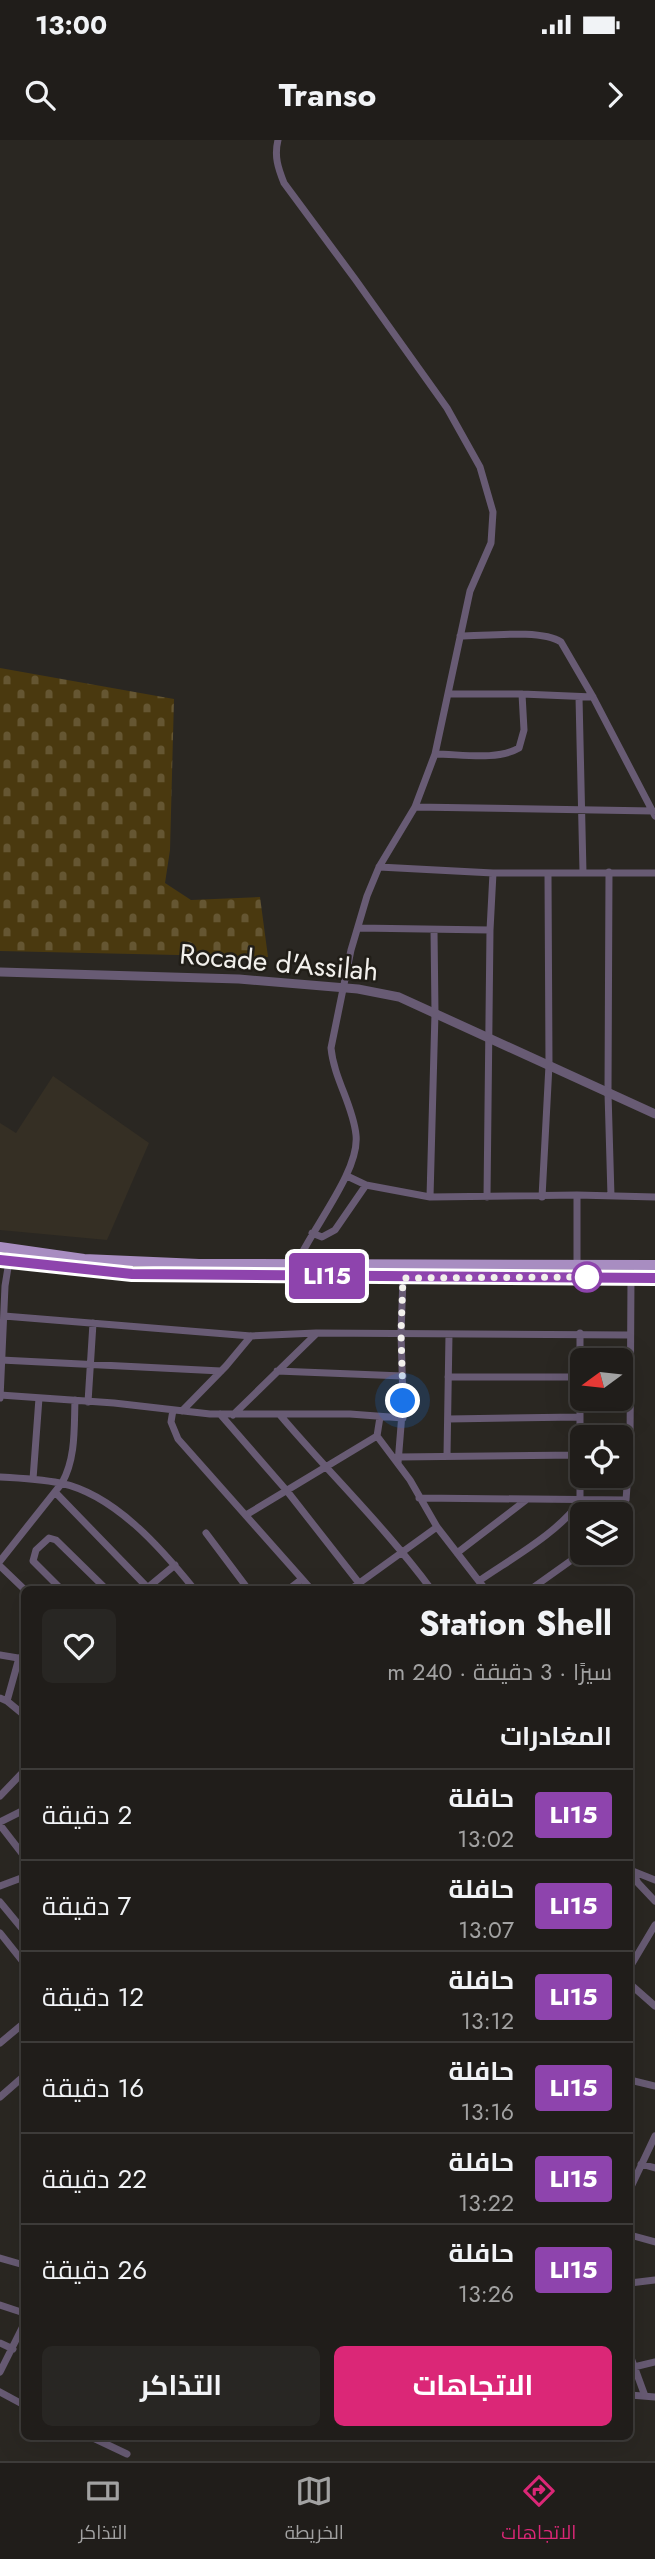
<!DOCTYPE html>
<html lang="ar">
<meta charset="utf-8">
<style>
body{margin:0;font-family:Jost,Cairo,sans-serif;background:#282623;color:#f1f3f6;direction:rtl;height:100vh;display:flex;flex-direction:column;font-size:26px;white-space:nowrap}
*{box-sizing:border-box;margin:0}
p{font-size:23px;color:#a2a2a2}
.icon{flex:none;width:38px;height:38px;fill:none;stroke:currentColor;stroke-width:2;stroke-linecap:round;stroke-linejoin:round}
.map{position:relative;flex:1;overflow:hidden;direction:ltr}
.side{position:absolute;left:21px;top:1446px;width:612px;height:854px;display:flex;flex-direction:column;background:#201d1a;border-radius:10px;box-shadow:0 7px 28px #0002,0 0 0 2px #3d3b39;direction:rtl}
.side>*{flex:none}
.badge{padding:0 14px;border-radius:5px;font-size:24px;line-height:46px}
.needle{width:46px;rotate:255deg}
.fabs{position:absolute;left:570px;top:1208px;display:grid;gap:14px}
.fabs a{display:grid;place-items:center;width:63px;height:63px;border-radius:10px;background:#201d1a;box-shadow:0 7px 28px #0002,0 0 0 2px #3d3b39;font-size:35px}
.you{position:absolute;width:35px;height:35px;margin:-18px;border:5px solid #fff;border-radius:50%;background:#1a73e8;box-shadow:0 0 0 10px #1a73e833}
.map>.badge{position:absolute;translate:-50% -50%;box-shadow:0 0 0 4px #fff}
h2{padding:0 21px;font-size:26px;line-height:63px}
.round{display:grid;place-items:center;flex:none;width:74px;height:74px;border-radius:10px;background:#282623}
.overview{display:flex;align-items:center;justify-content:space-between;height:119px;padding:0 21px}
h1{font-size:33px;font-weight:700;line-height:52px}
.cta{display:flex;gap:14px;margin-top:auto;padding:14px 21px}
.cta a{flex:1;height:80px;border-radius:10px;background:#db2777;color:#fff;font-size:28px;font-weight:700;line-height:80px;text-align:center}
.cta a+a{background:#282623;color:#f1f3f6}
ul{padding:0;list-style:none}
li{display:flex;align-items:center;gap:21px;height:91px;padding:0 21px;border-top:2px solid #3d3b39}
li div{flex:1}
li b{display:block;font-size:26px}
li em{font-style:normal}
li .badge{min-width:77px;font-weight:700;text-align:center}
.status{display:flex;justify-content:space-between;align-items:center;height:49px;padding:0 35px;background:#201d1a;direction:ltr}
.status svg{height:19px;fill:currentColor}
header{display:flex;justify-content:space-between;align-items:center;height:91px;padding:0 21px;background:#201d1a;font-size:32px;font-weight:700}
.menu{display:flex;justify-content:space-around;align-items:center;height:98px;border-top:2px solid #3d3b39;background:#201d1a;font-size:19px;color:#a2a2a2}
.menu a{display:grid;justify-items:center;gap:4px}
.menu .active{color:#db2777}
.map>svg:first-child{display:block}
.built{fill:#352f24}
.cemetery{fill:url(#cemetery-stones)}
.lines{fill:none;stroke-linecap:round;stroke-linejoin:round}
.minor{stroke:#685b74;stroke-width:7}
.tertiary{stroke:#685b74;stroke-width:9}
.primary{stroke:#a88dc1;stroke-width:10}
.line-casing{stroke:#fff;stroke-width:16}
.line{stroke:#8e44ad;stroke-width:10}
.walk{stroke:#f2f0ec;stroke-width:7;stroke-dasharray:0 12.6}
.stop-dot{fill:#fff;stroke:#8e44ad;stroke-width:3.5}
.labels{text-anchor:middle;stroke-width:5;stroke-linejoin:round;paint-order:stroke}
.street-label{font-size:28px;fill:#f2f0ec;stroke:#211e18}
</style>
<div class="status"><b>13:00</b><svg viewBox="0 0 49 12"><path d="M0 12V9h3v3zM5 12V6h3v6zM10 12V3h3v9zM15 12V0h3v12zM26 1h20v11H26zM47 4h2v5h-2z"/></svg></div>
<header><svg class="icon" aria-label="forward" viewBox="0 0 24 24"><path d="M9 5l7 7-7 7"/></svg>Transo<svg class="icon" aria-label="search" viewBox="0 0 24 24"><circle cx="10" cy="10" r="6"/><path d="M15 15l6 6"/></svg></header>
<div class="map">
<svg width="655" height="2321" viewBox="0 0 655 2321">
<defs>
<pattern id="cemetery-stones" width="16" height="16" patternUnits="userSpaceOnUse" patternTransform="scale(1.75)"><rect width="16" height="16" fill="#4a390f"/><path d="M2 7V4a2 2 0 0 1 4 0v3zM10 15v-3a2 2 0 0 1 4 0v3z" fill="#655632"/></pattern>
</defs>
<rect width="100%" height="100%" fill="#2a2722"/>
<path class="built" d="M 53,936 L 149,1003 L 107,1100 L 0,1090 L 0,983 L 16,993 Z"/>
<path class="cemetery" d="M 0,528 L 174,559 L 170,710 L 165,743 L 191,760 L 260,757 L 268,817 L 0,811 Z"/>
<g class="lines">
<path class="minor" d="M 278,0 C 274,16 278,28 284,43 L 355,139 L 447,268 L 480,327 L 493,372 L 491,403 L 470,451 L 435,614 L 415,667 L 379,727 L 367,756 L 351,810 L 331,908 C 334,939 353,965 356,995 C 360,1031 312,1088 296,1125
M 460,496 C 485,496 541,489 561,502 L 593,557 L 655,676
M 448,554 L 522,554 L 593,557
M 579,557 L 583,732
M 435,614 C 460,614 497,621 519,608 L 524,590 L 522,554
M 415,667 L 653,671
M 379,727 L 493,733 L 655,733
M 609,732 L 608,953 L 611,1056
M 358,788 L 490,790
M 434,790 L 435,873 L 430,1057 L 577,1055 L 655,1057
M 347,1036 L 366,1045 L 430,1057
M 487,1057 L 490,790 L 493,733
M 542,1057 L 549,925 L 548,734
M 312,1093 L 322,1097 L 335,1090 L 366,1045
M 577,1126 L 577,1055
M 4,1176 L 251,1196 L 316,1193 L 629,1195
M 1,1220 L 221,1231
M 277,1231 L 403,1236
M 448,1237 L 580,1237
M 0,1255 L 114,1263 L 210,1274 L 350,1274 L 403,1278
M 0,1258 L 5,1146 L 11,1109
M 88,1262 L 93,1183
M 173,1270 L 171,1282 L 178,1299 L 311,1449
M 182,1271 L 226,1226 L 251,1196
M 220,1274 L 287,1351 L 359,1443
M 233,1275 L 316,1194
M 280,1275 C 330,1334 385,1387 431,1449
M 448,1279 L 578,1277
M 377,1296 L 410,1340 L 437,1387 L 485,1449
M 447,1315 L 449,1194
M 398,1317 L 579,1315
M 398,1323 L 403,1261 L 401,1193 L 403,1138
M 0,1337 C 20,1338 40,1339 60,1343 C 114,1354 161,1408 194,1449
M 33,1339 L 39,1258
M 55,1352 L 148,1448
M 419,1358 L 626,1360
M 619,1374 L 626,1360 L 630,1306 L 631,1138
M 246,1375 L 377,1296 L 380,1277
M 206,1393 L 248,1449
M 457,1413 L 526,1360
M 0,1421 L 62,1343 C 76,1318 74,1288 75,1260
M 0,1426 L 24,1449
M 479,1441 C 509,1420 560,1392 580,1361 L 580,1193
M 61,1449 L 33,1421 L 36,1410 L 49,1398 L 56,1400 L 106,1449
M 146,1449 L 175,1425
M 289,1449 L 302,1439
M 351,1449 L 437,1387
M 531,1449 L 583,1412
M 0,1515 L 24,1519
M 0,1558 L 7,1561 L 24,1575
M 7,1561 L 19,1518
M 0,1656 L 24,1631
M 0,1682 L 24,1670
M 0,1685 L 24,1716
M 630,1730 L 655,1740
M 632,1731 L 638,1743 L 655,1761
M 0,1746 L 24,1737
M 0,1762 L 24,1791
M 0,1793 L 24,1823
M 630,1827 L 655,1785
M 630,1844 L 655,1866
M 0,1903 L 24,1883
M 630,1940 L 655,1946
M 0,1957 L 24,1936
M 641,2024 L 655,2028
M 630,2049 L 655,1996
M 630,2095 L 655,2102
M 0,2118 L 24,2125
M 630,2143 L 655,2140
M 0,2165 L 24,2173
M 0,2203 L 13,2209
M 630,2215 L 645,2256
M 634,2227 L 655,2222
M 0,2232 L 24,2184
M 0,2252 L 24,2265
M 630,2255 L 655,2257
M 89,2296 L 127,2314"/>
<path class="tertiary" d="M 0,832 L 239,839 L 358,849 L 399,857 L 655,974"/>
<path class="primary" d="M 0,1107 L 84,1119 L 199,1124 L 655,1125
M 0,1120 L 132,1134 L 655,1138"/>
</g>
<g class="lines">
<g class="line-casing">
<path id="line" d="M 0,1120 L 132,1134 L 655,1138"/>
</g>
<use href="#line" class="line"/>
<path class="walk" d="M 403,1261 L 401,1193 L 403,1138 L 587,1137"/>
</g>
<circle class="stop-dot" cx="587" cy="1137" r="14"/>
<g class="labels">
<g class="street-label">
<text transform="translate(279 822) rotate(5)" y="10">Rocade d'Assilah</text>
</g>
</g>
</svg>
<div class="fabs">
<a><svg class="needle" viewBox="-14 -14 28 28"><path d="M0-13l5 13h-10z" fill="#e53935"/><path d="M0 13l5-13h-10z" fill="#a2a2a2"/></svg></a>
<a><svg class="icon" aria-label="locate" viewBox="0 0 24 24"><circle cx="12" cy="12" r="6"/><path d="M12 2v4M12 18v4M2 12h4M18 12h4"/></svg></a>
<a><svg class="icon" aria-label="layers" viewBox="0 0 24 24"><path d="M12 4l9 5-9 5-9-5zM3 14l9 5 9-5"/></svg></a>
</div>
<div class="you" style="left:403px;top:1261px"></div>
<b class="badge" style="left:327px;top:1136px;background:#8e44ad;color:#fff">LI15</b>
<section class="side">
<div class="overview"><div><h1>Station Shell</h1><p>سيرًا · 3 دقيقة · 240 m</p></div><a class="round"><svg class="icon" aria-label="heart" viewBox="0 0 24 24"><path d="M12 20l-8-8c-3-5 5-10 8-4 3-6 11-1 8 4z"/></svg></a></div>
<h2>المغادرات</h2>
<ul>
<li><span class="badge" style="background:#8e44ad;color:#fff">LI15</span><div><b>حافلة</b><p>13:02</p></div><em>2 دقيقة</em></li>
<li><span class="badge" style="background:#8e44ad;color:#fff">LI15</span><div><b>حافلة</b><p>13:07</p></div><em>7 دقيقة</em></li>
<li><span class="badge" style="background:#8e44ad;color:#fff">LI15</span><div><b>حافلة</b><p>13:12</p></div><em>12 دقيقة</em></li>
<li><span class="badge" style="background:#8e44ad;color:#fff">LI15</span><div><b>حافلة</b><p>13:16</p></div><em>16 دقيقة</em></li>
<li><span class="badge" style="background:#8e44ad;color:#fff">LI15</span><div><b>حافلة</b><p>13:22</p></div><em>22 دقيقة</em></li>
<li><span class="badge" style="background:#8e44ad;color:#fff">LI15</span><div><b>حافلة</b><p>13:26</p></div><em>26 دقيقة</em></li>
</ul>
<div class="cta"><a>الاتجاهات</a><a>التذاكر</a></div>
</section>
</div>
<nav class="menu">
<a class="active"><svg class="icon" aria-label="directions" viewBox="0 0 24 24"><path d="M12 3l9 9-9 9-9-9zM9 14v-3h6M13 9l2 2-2 2"/></svg>الاتجاهات</a>
<a><svg class="icon" aria-label="map" viewBox="0 0 24 24"><path d="M3 6l6-2 6 2 6-2v14l-6 2-6-2-6 2zM9 4v14M15 6v14"/></svg>الخريطة</a>
<a><svg class="icon" aria-label="tickets" viewBox="0 0 24 24"><path d="M3 7h18v10H3zM15 7v10"/></svg>التذاكر</a>
</nav>
